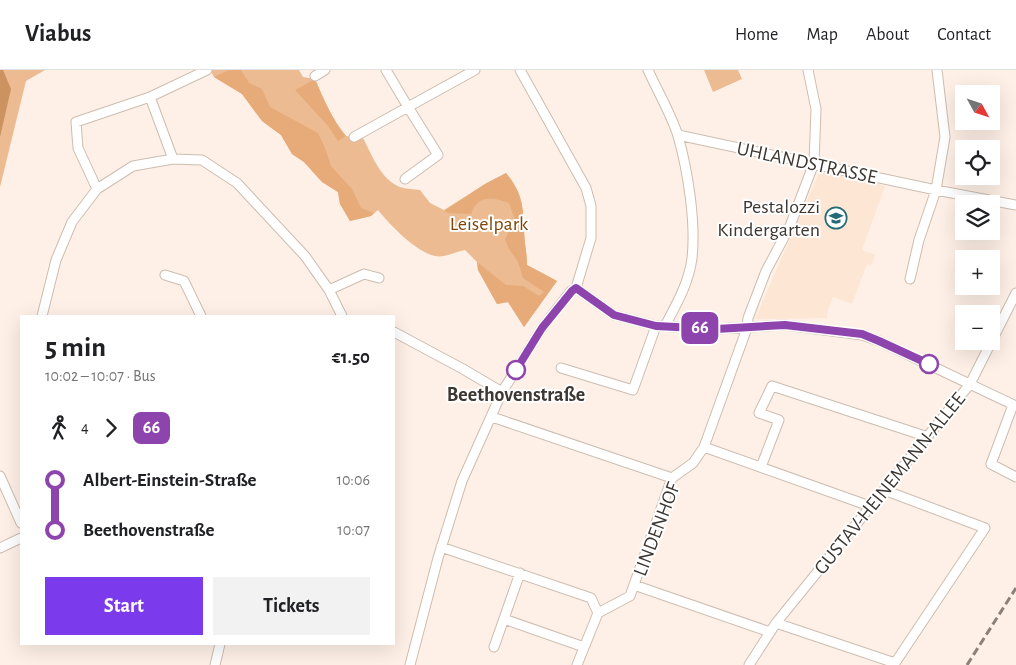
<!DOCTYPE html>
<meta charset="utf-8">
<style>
body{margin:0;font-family:"Alegreya Sans",sans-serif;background:#f2f2f2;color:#202124;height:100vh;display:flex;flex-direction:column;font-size:19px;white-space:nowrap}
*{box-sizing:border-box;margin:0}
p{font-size:16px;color:#757577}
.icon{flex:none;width:28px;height:28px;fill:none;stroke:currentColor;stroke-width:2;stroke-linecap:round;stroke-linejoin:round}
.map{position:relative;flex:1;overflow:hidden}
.panel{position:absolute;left:20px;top:245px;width:375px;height:330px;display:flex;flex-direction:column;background:#fff;border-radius:0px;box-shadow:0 5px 20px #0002}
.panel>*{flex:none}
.badge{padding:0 10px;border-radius:8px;font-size:18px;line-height:32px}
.needle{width:32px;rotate:130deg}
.tools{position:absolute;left:955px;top:15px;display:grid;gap:10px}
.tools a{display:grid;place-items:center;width:45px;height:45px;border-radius:0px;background:#fff;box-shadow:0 5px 20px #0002;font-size:25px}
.map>.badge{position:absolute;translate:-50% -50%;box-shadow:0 0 0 2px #fff}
.legs{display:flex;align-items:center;gap:8px;height:55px;padding:0 25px;font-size:16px}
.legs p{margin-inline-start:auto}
.head{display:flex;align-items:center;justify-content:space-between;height:85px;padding:0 25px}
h1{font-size:28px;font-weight:700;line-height:38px}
.cta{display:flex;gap:10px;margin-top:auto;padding:10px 25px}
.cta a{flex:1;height:58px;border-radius:0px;background:#7c3aed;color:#fff;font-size:20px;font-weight:700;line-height:58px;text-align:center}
.cta a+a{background:#f2f2f2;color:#202124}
ul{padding:0 25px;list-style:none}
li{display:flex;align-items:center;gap:18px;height:50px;font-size:19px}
li i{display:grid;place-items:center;width:8px;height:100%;margin:0 6px;background:currentColor}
li i::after{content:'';width:12px;height:12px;margin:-6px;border:4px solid;border-radius:50%;background:#fff}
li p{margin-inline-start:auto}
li:first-child i{background:linear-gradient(#0000 50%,currentColor 0)}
li:last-child i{background:linear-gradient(currentColor 50%,#0000 0)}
header{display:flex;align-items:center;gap:30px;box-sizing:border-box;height:70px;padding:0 25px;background:#fff;border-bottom:1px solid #e0e0e0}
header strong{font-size:24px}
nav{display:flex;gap:28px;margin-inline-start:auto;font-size:18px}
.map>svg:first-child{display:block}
.built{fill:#fde6d3}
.green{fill:#ecbb92}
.forest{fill:#e7ab79}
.water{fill:#cc9260}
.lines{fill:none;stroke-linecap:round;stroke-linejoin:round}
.minor-casing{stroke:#cdbdb0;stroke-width:11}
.minor{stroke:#fff;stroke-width:9}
.rail{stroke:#8b817a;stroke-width:3;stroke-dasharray:8 4;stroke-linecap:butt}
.line-1-casing{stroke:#fff;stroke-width:11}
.line-1{stroke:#8e44ad;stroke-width:8}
.stop-1-dot{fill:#fff;stroke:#8e44ad;stroke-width:2.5}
.labels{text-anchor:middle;stroke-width:4;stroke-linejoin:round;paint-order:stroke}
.street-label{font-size:20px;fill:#3d3631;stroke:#fff}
.poi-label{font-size:20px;fill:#3d3631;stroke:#fff;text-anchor:end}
.park-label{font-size:20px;fill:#7f470a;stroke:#fff}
.stop-label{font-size:20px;font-weight:bold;fill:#3d3631;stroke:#fff}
</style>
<header>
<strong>Viabus</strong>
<nav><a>Home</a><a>Map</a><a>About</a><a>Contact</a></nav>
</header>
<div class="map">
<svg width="1016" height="595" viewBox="0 0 1016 595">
<rect width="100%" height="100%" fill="#fef0e6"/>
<path class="built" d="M 821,98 L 885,116 L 862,180 L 875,185 L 871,195 L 867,194 L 852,234 L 833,227 L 828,240 L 827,248 L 755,249 Z"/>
<path class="green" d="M 0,0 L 45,0 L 26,11 L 0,117 Z
M 210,0 L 299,0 L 303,7 L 315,9 C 324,30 332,49 346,66 L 363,68 C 372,85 381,110 400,117 C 406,119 413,119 420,120 L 430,133 L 444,140 L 485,114 L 506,103 C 522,123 523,134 524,159 C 524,171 527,183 527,195 L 557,211 L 524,257 L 508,232 L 497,234 L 478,200 L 477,192 L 465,180 C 456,182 443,188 435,186 C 416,182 390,155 378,140 L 371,146 L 350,151 L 340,134 L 338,122 L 322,112 L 304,92 L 292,84 L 281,65 L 262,51 L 242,24 L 214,7 Z
M 704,0 L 738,0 L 742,9 L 713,22 Z"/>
<path class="forest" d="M 229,0 L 241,0 L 249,13 L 262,19 L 270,37 L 318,63 L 325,78 L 331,96 L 352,119 L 361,138 L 374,143 L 371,146 L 350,151 L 340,134 L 338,122 L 322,112 L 304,92 L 292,84 L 281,65 L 262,51 L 242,24 L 214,7 Z
M 315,9 C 324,30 332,49 346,66 L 338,71 L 328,56 L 295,20 Z
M 506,103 C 522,123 523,134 524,159 C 524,171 527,183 527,195 L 557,211 L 524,257 L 508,232 L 497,234 L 478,200 L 477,192 L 506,215 L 523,216 L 539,226 L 544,222 L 523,208 L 518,192 L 509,179 L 505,169 L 515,150 L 509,133 C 493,127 477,125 471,144 L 449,143 L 444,141 L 485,114 Z"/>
<path class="water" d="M 0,0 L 3,0 L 11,19 L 0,67 Z"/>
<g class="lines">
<g class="minor-casing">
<path id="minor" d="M 386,0 L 408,37 L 475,0
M 648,0 C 657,20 672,46 678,66 C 688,101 696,153 692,188 C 689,213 676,235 665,256
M 315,6 L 325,0
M 150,27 L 207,0
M 678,65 L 936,120 L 1016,135
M 354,67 L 408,37 L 438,85 L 405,109
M 97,119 L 78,78 L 76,52 L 150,27 L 173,89
M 165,205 L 184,211 L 201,246
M 910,209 L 919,170 L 936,120 L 945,67 L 937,0
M 576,218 L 614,245 L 656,256 L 716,259 L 785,255 L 862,265 L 879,271 L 1016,336
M 329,220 L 364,204 L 379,208
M 42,246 L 56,190 L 72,152 L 97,119 L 133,96 L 173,89 L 202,90 L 237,113 L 305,186 L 329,220 L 342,246
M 394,262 L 463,299 L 502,322
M 561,298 L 633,320 L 656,256
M 1013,335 L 991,394 L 1016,407
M 492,347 L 672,408
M 704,377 L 864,434 L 869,438
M 761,397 L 779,350 L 759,343 L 772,316 L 928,367
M 0,406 L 21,453
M 441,477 L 591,528 L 598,543
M 0,478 L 21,468
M 634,515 L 770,562
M 504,549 L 584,577
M 776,553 L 895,593 L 985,458 L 884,420
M 494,577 L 520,503
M 215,595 L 220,574
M 410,595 L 438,488 L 462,411 L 502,322 L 542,258 L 571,221 L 576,218 L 591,168 L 591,136 L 586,118 L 520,0
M 577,595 L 598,543 L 630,526 L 672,408 L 693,393 L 704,377 L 747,258 L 748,248 L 766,201 L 790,156 L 814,93 L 816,39 L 808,0
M 749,595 L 776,553 L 970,314 L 1016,223"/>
</g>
<use href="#minor" class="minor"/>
<path class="rail" d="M 967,595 L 1016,518"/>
</g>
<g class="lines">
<g class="line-1-casing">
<path id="line-1" d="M 516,300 L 542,258 L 572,221 L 576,218 L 614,245 L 656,256 L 716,259 L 785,255 L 862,264 L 879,271 L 929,294"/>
</g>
<use href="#line-1" class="line-1"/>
</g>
<defs>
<g id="school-ring" transform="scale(1.125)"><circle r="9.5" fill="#fff" stroke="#226b76" stroke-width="1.5"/><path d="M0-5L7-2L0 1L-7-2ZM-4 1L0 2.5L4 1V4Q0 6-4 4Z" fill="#226b76"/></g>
</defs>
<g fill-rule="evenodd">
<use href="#school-ring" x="836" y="148"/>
</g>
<g class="stop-1-dot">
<circle cx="929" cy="294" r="9"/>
<circle cx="516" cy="300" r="9"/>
</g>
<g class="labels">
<g class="street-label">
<text transform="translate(807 92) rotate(12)" y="7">UHLANDSTRASSE</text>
<text transform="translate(889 413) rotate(-51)" y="7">GUSTAV-HEINEMANN-ALLEE</text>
<text transform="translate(656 459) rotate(-69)" y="7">LINDENHOF</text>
</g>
<g class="poi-label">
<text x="820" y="143">Pestalozzi<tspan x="820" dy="23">Kindergarten</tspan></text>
</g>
<g class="park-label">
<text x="489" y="160">Leiselpark</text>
</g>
<g class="stop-label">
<text x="516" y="331">Beethovenstraße</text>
</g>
</g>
</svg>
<div class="tools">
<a><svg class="needle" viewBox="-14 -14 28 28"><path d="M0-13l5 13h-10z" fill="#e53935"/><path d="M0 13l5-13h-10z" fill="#757577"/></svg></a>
<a><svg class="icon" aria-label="locate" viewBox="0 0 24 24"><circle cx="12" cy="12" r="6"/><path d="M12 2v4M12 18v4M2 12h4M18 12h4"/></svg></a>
<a><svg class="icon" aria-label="layers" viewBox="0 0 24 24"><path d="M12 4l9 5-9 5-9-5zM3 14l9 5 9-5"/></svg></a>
<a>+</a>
<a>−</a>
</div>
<b class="badge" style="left:700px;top:258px;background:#8e44ad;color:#fff">66</b>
<section class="panel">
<div class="head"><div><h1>5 min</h1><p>10:02 – 10:07 · Bus</p></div><b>€1.50</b></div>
<div class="legs"><svg class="icon" aria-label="walk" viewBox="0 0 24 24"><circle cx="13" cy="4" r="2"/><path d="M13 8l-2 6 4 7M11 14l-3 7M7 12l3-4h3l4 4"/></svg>4<svg class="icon" aria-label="forward" viewBox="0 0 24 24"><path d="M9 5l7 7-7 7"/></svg><b class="badge" style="background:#8e44ad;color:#fff">66</b></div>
<ul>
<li><i style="color:#8e44ad"></i><b>Albert-Einstein-Straße</b><p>10:06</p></li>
<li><i style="color:#8e44ad"></i><b>Beethovenstraße</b><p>10:07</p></li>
</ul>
<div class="cta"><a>Start</a><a>Tickets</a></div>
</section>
</div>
